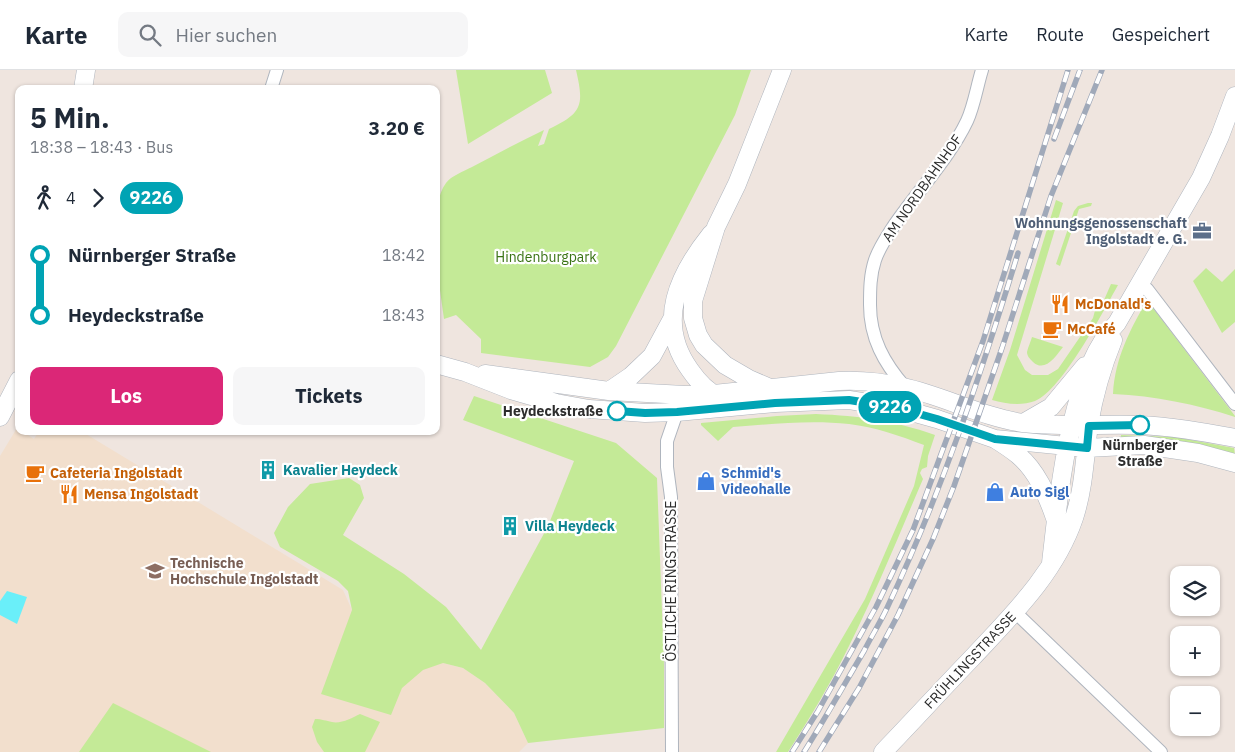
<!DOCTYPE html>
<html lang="de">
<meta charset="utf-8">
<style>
body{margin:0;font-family:"IBM Plex Sans",sans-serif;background:#f6f6f7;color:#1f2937;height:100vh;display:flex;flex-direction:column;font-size:19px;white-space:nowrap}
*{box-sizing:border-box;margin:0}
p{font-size:16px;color:#747a83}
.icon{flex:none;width:28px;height:28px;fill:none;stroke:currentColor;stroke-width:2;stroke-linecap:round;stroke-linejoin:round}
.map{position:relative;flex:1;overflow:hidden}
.sheet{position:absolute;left:15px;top:15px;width:425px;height:350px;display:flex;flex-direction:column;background:#fff;border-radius:10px;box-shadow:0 1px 4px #0004}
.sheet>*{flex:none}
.badge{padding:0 10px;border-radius:16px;font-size:18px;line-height:32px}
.controls{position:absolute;left:1170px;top:496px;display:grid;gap:10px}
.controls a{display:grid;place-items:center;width:50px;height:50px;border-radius:10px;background:#fff;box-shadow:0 1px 4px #0004;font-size:25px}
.map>.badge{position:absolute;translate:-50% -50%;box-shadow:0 0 0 2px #fff}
.legs{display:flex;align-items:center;gap:8px;height:55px;padding:0 15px;font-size:16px}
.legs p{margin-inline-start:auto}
.summary{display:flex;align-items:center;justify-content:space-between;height:85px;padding:0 15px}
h1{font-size:28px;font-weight:700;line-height:38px}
.primary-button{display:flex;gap:10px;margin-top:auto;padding:10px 15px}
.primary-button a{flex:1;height:58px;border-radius:10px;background:#db2777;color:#fff;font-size:20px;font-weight:700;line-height:58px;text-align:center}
.primary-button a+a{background:#f6f6f7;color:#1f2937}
ul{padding:0 15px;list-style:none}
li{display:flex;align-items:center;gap:18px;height:60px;font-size:19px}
li i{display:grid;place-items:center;width:8px;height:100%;margin:0 6px;background:currentColor}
li i::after{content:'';width:12px;height:12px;margin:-6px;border:4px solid;border-radius:50%;background:#fff}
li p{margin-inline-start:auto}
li:first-child i{background:linear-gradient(#0000 50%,currentColor 0)}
li:last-child i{background:linear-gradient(currentColor 50%,#0000 0)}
header{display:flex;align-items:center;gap:30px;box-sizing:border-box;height:70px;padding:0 25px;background:#fff;border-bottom:1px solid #e0e1e3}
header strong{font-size:24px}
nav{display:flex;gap:28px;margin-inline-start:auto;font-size:18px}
.search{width:350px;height:45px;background:#f6f6f7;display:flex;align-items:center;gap:12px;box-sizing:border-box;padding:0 18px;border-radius:10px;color:#747a83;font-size:19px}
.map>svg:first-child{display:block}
.education{fill:#f2dfcd}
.green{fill:#c4ea97}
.water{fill:#6aeff9}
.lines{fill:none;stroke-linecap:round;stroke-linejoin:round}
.street-casing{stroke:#afb5be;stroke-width:14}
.secondary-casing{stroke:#afb5be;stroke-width:19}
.street{stroke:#fff;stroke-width:12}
.secondary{stroke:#fff;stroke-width:18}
.rail-casing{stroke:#a0a9b9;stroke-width:5.5}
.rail{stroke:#fff;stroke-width:4;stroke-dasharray:11;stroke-linecap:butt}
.line-1-casing{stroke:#fff;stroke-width:11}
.line-1{stroke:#00a3b4;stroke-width:8}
.stop-1-dot{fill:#fff;stroke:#00a3b4;stroke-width:2.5}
.labels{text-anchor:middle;stroke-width:4.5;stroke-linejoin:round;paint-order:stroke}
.street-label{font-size:14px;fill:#2d2d2d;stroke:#fff}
.service-label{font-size:14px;font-weight:bold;fill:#4e5e75;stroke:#fff;text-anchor:end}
.park-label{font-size:14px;fill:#3a7314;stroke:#fff}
.food-label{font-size:14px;font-weight:bold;fill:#c56008;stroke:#fff;text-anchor:start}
.stop-label{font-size:14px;font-weight:bold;fill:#2d2d2d;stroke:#fff;text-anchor:end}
.culture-label{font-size:14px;font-weight:bold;fill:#0d838f;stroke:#fff;text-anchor:start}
.shop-label{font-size:14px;font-weight:bold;fill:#366cbe;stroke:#fff;text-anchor:start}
.education-label{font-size:14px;font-weight:bold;fill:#785e54;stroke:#fff;text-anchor:start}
</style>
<header>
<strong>Karte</strong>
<div class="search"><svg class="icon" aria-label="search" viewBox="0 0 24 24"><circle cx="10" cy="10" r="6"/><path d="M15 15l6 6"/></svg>Hier suchen</div>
<nav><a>Karte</a><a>Route</a><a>Gespeichert</a></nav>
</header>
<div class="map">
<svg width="1235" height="682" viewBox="0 0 1235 682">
<rect width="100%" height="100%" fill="#efe5df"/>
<path class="education" d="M 17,358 L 19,361 L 22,361 L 34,369 L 39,361 L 81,361 L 343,520 L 352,540 L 443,593 L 463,598 L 485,613 L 514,643 L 528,673 L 519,682 L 0,682 L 0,386 Z"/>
<path class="green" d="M 456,0 L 545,0 L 552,23 L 468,74 Z
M 576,0 L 751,0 L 735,45 L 616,276 L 608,287 L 590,297 L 481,283 L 481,269 L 456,245 L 444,249 C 440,218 426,139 446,113 C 451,106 464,101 472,97 C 496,84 519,72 544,60 L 538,76 L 544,74 L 549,59 C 583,43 584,35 576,0 Z
M 1056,130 L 1063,133 L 1017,285 L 1025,300 L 1032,305 L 1048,305 L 1058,299 L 1093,248 L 1098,229 L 1104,230 L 1111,214 L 1118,215 C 1103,242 1062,320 1035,331 C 1022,336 1005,334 992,330 L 1010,280 Z
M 1088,133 L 1092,133 L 1091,136 L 1079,139 L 1060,196 L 1056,194 L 1074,141 L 1078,136 Z
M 1206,198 L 1222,212 L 1235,199 L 1235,252 L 1222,263 L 1193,211 Z
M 1147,230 L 1235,346 L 1235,347 C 1195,334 1155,326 1113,324 C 1115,288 1130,260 1147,230 Z
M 1032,267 L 1063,277 C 1056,286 1045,303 1033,292 C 1030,289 1027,286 1027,282 C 1028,277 1031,271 1032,267 Z
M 474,326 L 616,373 L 657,408 L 664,595 L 664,658 L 528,673 L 514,643 L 485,613 L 463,598 L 443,593 L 423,600 L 402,618 L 391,645 L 321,624 L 352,540 L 348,521 L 338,511 L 280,477 L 274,463 L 288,437 L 310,414 L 349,408 L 360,415 L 364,428 L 343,465 L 404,504 L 446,537 L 481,580 L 548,456 L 574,391 L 463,350 Z
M 816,344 C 861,346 892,350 935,365 L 928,386 L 927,397 L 922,399 L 920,403 L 923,409 C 899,465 876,522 849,576 C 831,613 810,648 788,682 L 776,682 L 865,529 L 914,416 L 924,375 C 900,366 875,357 849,354 C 810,350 772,354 733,357 L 718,371 L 701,355 L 701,353 L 777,346 Z
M 1121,365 L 1175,367 L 1234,378 L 1235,385 L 1175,371 L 1121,368 Z
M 113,633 L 211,682 L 79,682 Z
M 360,644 L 380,652 L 365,682 L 324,682 L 317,672 L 312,657 L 315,649 C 322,649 326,651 332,652 C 341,654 352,648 360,644 Z"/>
<path class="water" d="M 7,521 L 27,527 L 17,554 L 0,545 L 0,531 Z"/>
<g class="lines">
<g class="street-casing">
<path id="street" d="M 271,19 L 277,0
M 1140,213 L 1147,219 L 1235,334
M 905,317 C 884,293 870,268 870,235 C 870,220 870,205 875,190 C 879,178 886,168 893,157 C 916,123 950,87 967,51 C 974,36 977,16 982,0
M 1015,542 L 1161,682
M 672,682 L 671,427 L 667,397 L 667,371 L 677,342"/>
</g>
<g class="secondary-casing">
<path id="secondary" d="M 83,19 L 86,0
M 711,164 C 679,204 655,252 690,300 C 697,310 706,321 718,326
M 436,294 L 465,302 L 511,320 L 556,333 L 589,339 L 645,343 L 677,342 L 775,333 L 849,330 L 894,337 L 937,349 L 995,369 L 1087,378 L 1144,375 L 1198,383 L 1235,393
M 485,304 L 609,321 L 685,325 L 714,324 L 839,311 C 861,310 882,312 903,317 C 944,326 982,347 1023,353 C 1061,357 1099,354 1137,355 C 1170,356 1203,362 1235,368
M 770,318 L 749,309 L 725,295 L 704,275 L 698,265 L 693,248 L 693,231 L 716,157 L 737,114 L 782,0
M 609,321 L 631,306 L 652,286 L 672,249
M 0,347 L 19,310
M 1025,352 L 1051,337 L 1085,296
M 995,369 C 1003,374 1011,379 1018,385 C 1037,401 1047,425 1055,448
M 1051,493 C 1057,441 1062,389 1076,338 C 1085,307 1094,277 1117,253 L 1201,108 L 1220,66 L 1235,26
M 883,682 C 913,651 942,619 972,588 C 1011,546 1055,504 1074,448 C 1084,418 1085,385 1089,354 C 1094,325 1102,297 1113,270"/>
</g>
<use href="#street" class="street"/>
<use href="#secondary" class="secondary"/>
<g class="rail-casing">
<path id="rail" d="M 1054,69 L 1080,0
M 792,682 L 818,641 L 876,537 L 913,460 L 983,271 L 1068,0
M 804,682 C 825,649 844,615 864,581 C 871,567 880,553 887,538 C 941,424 981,304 1018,183
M 819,682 L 859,618 L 898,545 L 933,469 L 954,416 L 1002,278 L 1051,126 L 1102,0"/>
</g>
<use href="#rail" class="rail"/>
</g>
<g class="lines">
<g class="line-1-casing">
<path id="line-1" d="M 617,341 L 645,343 L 677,342 L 775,333 L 849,330 L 894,337 L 937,349 L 995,369 L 1087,378 L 1089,356 L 1140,355"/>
</g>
<use href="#line-1" class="line-1"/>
</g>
<defs>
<g id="office-bare" transform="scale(1.5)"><path d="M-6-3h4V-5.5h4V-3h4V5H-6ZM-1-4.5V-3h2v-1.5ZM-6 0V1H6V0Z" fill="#5c6f8a" stroke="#fff" stroke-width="2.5" paint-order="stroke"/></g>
<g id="restaurant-bare" transform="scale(1.5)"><path d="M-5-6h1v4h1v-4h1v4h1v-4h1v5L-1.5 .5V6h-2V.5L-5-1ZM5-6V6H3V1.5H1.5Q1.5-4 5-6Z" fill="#e8710a" stroke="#fff" stroke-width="2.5" paint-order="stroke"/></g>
<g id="cafe-bare" transform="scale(1.5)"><path d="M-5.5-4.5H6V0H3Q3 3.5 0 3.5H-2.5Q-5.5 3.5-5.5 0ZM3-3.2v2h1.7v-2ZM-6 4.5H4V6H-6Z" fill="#e8710a" stroke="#fff" stroke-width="2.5" paint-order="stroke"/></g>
<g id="building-bare" transform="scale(1.5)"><path d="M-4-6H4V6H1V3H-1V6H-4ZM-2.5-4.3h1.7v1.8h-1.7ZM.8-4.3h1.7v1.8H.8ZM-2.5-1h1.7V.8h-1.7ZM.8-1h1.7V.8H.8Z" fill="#0f9aa8" stroke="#fff" stroke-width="2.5" paint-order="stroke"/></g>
<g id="shop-bare" transform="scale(1.5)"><path d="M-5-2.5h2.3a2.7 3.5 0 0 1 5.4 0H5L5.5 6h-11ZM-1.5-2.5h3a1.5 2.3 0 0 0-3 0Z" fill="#3f7fe0" stroke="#fff" stroke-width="2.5" paint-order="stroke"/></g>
<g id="university-bare" transform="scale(1.5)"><path d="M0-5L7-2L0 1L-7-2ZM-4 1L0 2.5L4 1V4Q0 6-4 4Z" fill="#8d6e63" stroke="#fff" stroke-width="2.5" paint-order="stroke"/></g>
</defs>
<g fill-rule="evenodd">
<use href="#office-bare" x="1202" y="161"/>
<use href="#restaurant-bare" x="1060" y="234"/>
<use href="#cafe-bare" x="1052" y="259"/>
<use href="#building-bare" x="268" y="400"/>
<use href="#cafe-bare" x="35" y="403"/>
<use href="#shop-bare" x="706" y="411"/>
<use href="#shop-bare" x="995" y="422"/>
<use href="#restaurant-bare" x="69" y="424"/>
<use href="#building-bare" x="510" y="456"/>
<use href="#university-bare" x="155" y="501"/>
</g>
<g class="stop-1-dot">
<circle cx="617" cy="341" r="9"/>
<circle cx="1140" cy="355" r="9"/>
</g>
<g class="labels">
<g class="street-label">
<text transform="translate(922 118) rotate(-55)" y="5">AM NORDBAHNHOF</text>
<text transform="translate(671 511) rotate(-90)" y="5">ÖSTLICHE RINGSTRASSE</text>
<text transform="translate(970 590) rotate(-47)" y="5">FRÜHLINGSTRASSE</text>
</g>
<g class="service-label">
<text x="1187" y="158">Wohnungsgenossenschaft<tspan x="1187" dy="16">Ingolstadt e. G.</tspan></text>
</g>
<g class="park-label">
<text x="546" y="192">Hindenburgpark</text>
</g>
<g class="food-label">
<text x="1075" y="239">McDonald's</text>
<text x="1067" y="264">McCafé</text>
<text x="50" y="408">Cafeteria Ingolstadt</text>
<text x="84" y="429">Mensa Ingolstadt</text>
</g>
<g class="stop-label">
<text x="603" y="346">Heydeckstraße</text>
<text x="1140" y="380" text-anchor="middle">Nürnberger<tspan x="1140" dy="16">Straße</tspan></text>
</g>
<g class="culture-label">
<text x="283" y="405">Kavalier Heydeck</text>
<text x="525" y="461">Villa Heydeck</text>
</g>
<g class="shop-label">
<text x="721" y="408">Schmid's<tspan x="721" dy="16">Videohalle</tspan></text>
<text x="1010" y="427">Auto Sigl</text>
</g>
<g class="education-label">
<text x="170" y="498">Technische<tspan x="170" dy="16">Hochschule Ingolstadt</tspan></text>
</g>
</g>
</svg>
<div class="controls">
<a><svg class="icon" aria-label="layers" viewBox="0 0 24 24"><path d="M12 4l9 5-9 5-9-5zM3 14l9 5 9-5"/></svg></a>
<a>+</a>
<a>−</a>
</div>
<b class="badge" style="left:890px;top:337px;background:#00a3b4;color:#fff">9226</b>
<section class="sheet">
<div class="summary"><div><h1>5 Min.</h1><p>18:38 – 18:43 · Bus</p></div><b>3.20 €</b></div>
<div class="legs"><svg class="icon" aria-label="walk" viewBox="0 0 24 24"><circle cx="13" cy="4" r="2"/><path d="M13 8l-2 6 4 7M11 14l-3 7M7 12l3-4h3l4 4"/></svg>4<svg class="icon" aria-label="forward" viewBox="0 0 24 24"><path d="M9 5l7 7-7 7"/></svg><b class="badge" style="background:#00a3b4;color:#fff">9226</b></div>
<ul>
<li><i style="color:#00a3b4"></i><b>Nürnberger Straße</b><p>18:42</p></li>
<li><i style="color:#00a3b4"></i><b>Heydeckstraße</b><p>18:43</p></li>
</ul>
<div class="primary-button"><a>Los</a><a>Tickets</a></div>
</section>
</div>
